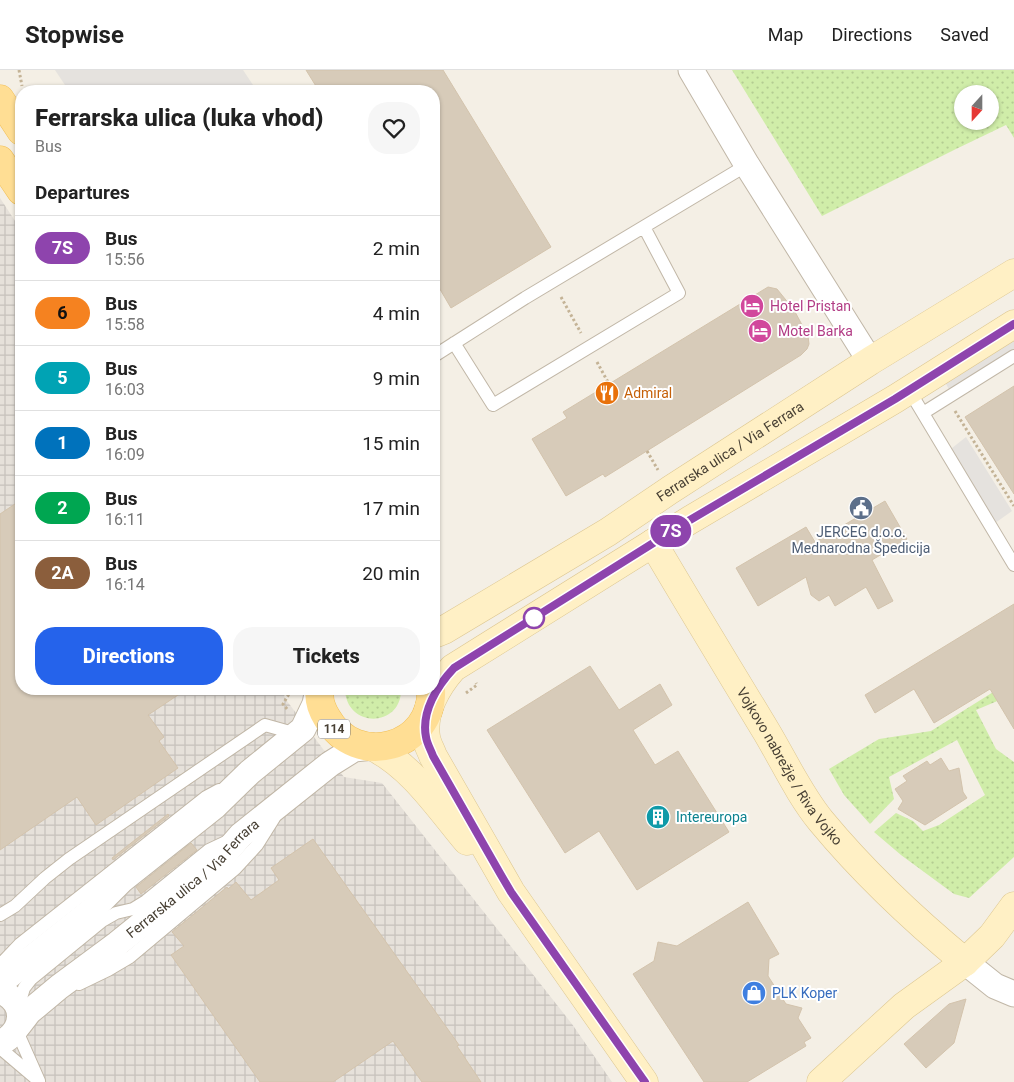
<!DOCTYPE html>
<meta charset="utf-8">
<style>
body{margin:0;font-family:Roboto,sans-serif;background:#f6f6f6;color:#222;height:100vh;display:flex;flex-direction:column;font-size:19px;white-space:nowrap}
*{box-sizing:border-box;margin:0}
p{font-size:16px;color:#767676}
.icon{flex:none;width:28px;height:28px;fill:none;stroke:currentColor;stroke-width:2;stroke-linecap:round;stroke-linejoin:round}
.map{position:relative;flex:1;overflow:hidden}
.panel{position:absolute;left:15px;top:15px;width:425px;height:610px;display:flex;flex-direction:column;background:#fff;border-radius:20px;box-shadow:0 1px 4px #0004}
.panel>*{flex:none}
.badge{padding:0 10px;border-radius:16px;font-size:18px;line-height:32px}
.needle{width:32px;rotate:201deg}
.fabs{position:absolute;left:954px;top:15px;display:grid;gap:10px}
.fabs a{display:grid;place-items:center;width:45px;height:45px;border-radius:50%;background:#fff;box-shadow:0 1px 4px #0004;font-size:25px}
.map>.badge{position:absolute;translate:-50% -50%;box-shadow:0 0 0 2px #fff}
h2{padding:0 20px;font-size:19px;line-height:45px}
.round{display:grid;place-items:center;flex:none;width:52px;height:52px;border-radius:20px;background:#f6f6f6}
.overview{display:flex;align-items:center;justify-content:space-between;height:85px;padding:0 20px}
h1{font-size:24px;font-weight:800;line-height:38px}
.primary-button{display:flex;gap:10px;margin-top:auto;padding:10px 20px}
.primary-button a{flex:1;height:58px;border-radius:20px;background:#2563eb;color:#fff;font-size:20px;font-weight:800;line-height:58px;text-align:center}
.primary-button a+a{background:#f6f6f6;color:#222}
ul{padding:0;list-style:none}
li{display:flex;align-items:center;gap:15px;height:65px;padding:0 20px;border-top:1px solid #e0e0e0}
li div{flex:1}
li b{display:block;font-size:19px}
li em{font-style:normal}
li .badge{min-width:55px;font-weight:700;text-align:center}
header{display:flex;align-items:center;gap:30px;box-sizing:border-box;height:70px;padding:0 25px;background:#fff;border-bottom:1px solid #e0e0e0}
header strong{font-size:24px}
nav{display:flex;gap:28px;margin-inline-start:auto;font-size:18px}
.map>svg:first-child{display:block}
.industrial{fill:url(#industrial-grid)}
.green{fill:url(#green-dots);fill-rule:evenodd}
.parking{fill:#e5e2de}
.building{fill:#d7cbb9;stroke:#d3c3ac}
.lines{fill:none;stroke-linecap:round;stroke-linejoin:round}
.lane-casing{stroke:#c1b7a7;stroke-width:14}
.street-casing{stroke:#c1b7a7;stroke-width:27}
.secondary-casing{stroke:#ddc791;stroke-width:29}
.primary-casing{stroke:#f1bf57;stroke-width:29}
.path{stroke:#c4b396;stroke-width:3;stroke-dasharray:2.5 2.5;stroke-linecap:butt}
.lane{stroke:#fff;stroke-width:12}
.street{stroke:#fff;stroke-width:25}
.secondary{stroke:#fff0c5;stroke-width:28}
.primary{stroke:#ffde94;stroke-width:28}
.line-casing{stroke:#fff;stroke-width:11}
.line{stroke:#8e44ad;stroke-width:8}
.stop-dot{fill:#fff;stroke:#8e44ad;stroke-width:2.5}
.labels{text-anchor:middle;stroke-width:4;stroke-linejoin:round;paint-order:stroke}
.shield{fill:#fff;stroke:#7f7971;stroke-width:1}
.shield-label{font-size:12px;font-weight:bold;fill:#484034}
.hotel-label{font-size:14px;fill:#b23c85;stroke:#fff;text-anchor:start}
.food-label{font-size:14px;fill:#c56008;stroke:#fff;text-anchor:start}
.street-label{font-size:14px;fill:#484034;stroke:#fff}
.service-label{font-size:14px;fill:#4e5e75;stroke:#fff}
.culture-label{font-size:14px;fill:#0d838f;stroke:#fff;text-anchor:start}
.shop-label{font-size:14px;fill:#366cbe;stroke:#fff;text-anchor:start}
</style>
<header>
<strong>Stopwise</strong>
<nav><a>Map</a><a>Directions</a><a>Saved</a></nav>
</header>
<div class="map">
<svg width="1014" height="1012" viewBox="0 0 1014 1012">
<defs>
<pattern id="industrial-grid" width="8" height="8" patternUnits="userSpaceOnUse" patternTransform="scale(1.25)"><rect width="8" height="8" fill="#e6e1da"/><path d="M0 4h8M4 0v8" fill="none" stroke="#c7c2bc"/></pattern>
<pattern id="green-dots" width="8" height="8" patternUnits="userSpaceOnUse" patternTransform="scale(1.25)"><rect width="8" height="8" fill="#d0eda9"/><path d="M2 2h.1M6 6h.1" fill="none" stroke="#b4cc92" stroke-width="1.8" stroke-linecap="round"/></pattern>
</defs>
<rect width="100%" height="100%" fill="#f4efe5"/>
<path class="industrial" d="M 0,128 L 21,160 L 21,619 L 286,619 L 284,627 L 344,707 L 382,713 L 572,954 L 612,1012 L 0,1012 Z"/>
<path class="green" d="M 732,0 L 1014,0 L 1014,68 L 1006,55 L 956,79 L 822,146 ZM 962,24 L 990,24 L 990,51 L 962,51 Z
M 1014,609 L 1014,624 L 976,640 L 996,679 L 1014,692 L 1014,787 L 969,828 L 954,824 L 901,785 L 874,762 L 896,743 L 913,751 L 923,761 L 939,755 L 985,725 L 957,670 L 889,707 L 894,729 L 870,754 L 844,725 L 829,699 L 879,669 L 931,661 Z
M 345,619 L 401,619 C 402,658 346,659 345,619 Z"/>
<path class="parking" d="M 55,0 L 243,0 L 257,21 L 69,21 Z
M 1014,270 L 1014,286 L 952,325 L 945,312 Z
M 966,367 L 1012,441 L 991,456 L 947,382 Z"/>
<path class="building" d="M 306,0 L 443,0 L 551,177 L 451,238 L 434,209 L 434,21 L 319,21 Z
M 768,217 L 777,219 L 794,240 L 808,266 L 809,274 L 807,279 L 801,285 L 605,407 L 603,404 L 566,426 L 532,369 L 567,348 L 563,342 Z
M 1014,316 L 1014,424 L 965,347 Z
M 21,430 L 21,619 L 187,619 L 148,645 L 164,667 L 159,671 L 178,698 L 96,755 L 77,727 L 0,780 L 0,444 Z
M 885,431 L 907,469 L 872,490 L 893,531 L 878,539 L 866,517 L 835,536 L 829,525 L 819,531 L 811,525 L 806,507 L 758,536 L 736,498 L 806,457 L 815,472 Z
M 1014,534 L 1014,659 L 990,619 L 934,653 L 914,619 L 875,643 L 865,625 Z
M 590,596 L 619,640 L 660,614 L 672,635 L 633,660 L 655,695 L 678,681 L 729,762 L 637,820 L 599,761 L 565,783 L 487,660 Z
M 941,688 L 949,701 L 959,698 L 963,722 L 967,728 L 925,755 L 898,739 L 903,731 L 895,719 L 907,711 L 903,706 L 927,691 L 930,695 Z
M 168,744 L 169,746 L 113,790 L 112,788 Z
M 313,769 L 459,975 L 457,976 L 481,1012 L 422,1012 L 393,971 L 333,1012 L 260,1012 L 171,885 L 184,876 L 172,862 L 227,817 L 228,819 L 236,812 L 251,830 L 279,810 L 271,798 Z
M 191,773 L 197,780 L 141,824 L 136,817 Z
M 748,832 L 779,884 L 769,889 L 768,906 L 786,934 L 802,938 L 798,948 L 811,968 L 804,972 L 806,976 L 747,1012 L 704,1012 L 633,904 L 654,891 L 658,872 L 677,876 Z
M 966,929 L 954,973 L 926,998 L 904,974 L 949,934 Z"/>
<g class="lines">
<g class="lane-casing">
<path id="lane" d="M 454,273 L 493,335 L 679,223 L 644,157
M 434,286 L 525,228 L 747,95
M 909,320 L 1014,495
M 923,343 L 1014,286
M 0,845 L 15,836 L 45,808 L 69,789 L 265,655 L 297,664
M 0,895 L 20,874 L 206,727 L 219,720
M 79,914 L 108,900 L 130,887 L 235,799 L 257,775 L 274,748
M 18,938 L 24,918 L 31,909 L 102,851 L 116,843 L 133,839 L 146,831 L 209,780 L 228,771
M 0,978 L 39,1011 L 20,968 L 19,957"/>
</g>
<g class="street-casing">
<g id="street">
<path d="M 691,0 L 747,95 L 870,291"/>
<path d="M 965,892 L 995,916 L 1014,924"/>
<path d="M 0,913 L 92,840 L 122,810 L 214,737 L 250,702 L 303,659 L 315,634 L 318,619"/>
<path d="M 0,921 C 27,932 25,961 0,973"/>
<path id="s1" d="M 19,955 L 29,942 L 59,917 L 117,874 L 215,795 L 241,765 L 330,694 L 354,679 L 373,677"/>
</g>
</g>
<g class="secondary-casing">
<g id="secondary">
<path id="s2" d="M 653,473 C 690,536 728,598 766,661 C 784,691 799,724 821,751 C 864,803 913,849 965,892"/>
<path id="s3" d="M 434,564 L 444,560 L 608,462 L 670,420 L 870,291 L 1014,203"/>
<path d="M 373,677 C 412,696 440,739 467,771"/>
<path d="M 644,1012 L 511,822 L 433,686 C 431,680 427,674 426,667 C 422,642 437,616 453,598 L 690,450 L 895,329 L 1014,254"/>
<path d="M 821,1012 L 904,936 L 965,892 L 992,866 L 1014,836"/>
</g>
</g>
<g class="primary-casing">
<path id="primary" d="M 0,29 L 21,61
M 0,90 L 21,121
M 320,619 C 318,629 322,640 327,648 C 356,699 434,678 431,619"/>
</g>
<path class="path" d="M 19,0 L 22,16
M 561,227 L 581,263
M 597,292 L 609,314
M 955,341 L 1014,436
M 647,381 L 658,400
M 466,623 L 477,615 L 476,613
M 287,639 L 283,634 L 292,619"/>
<use href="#lane" class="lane"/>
<use href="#street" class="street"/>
<use href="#secondary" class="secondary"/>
<use href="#primary" class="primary"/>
</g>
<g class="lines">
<g class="line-casing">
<path id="line" d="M 645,1012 L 511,822 L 501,805 L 433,686 C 431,680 427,674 426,667 C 421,642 437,616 454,598 L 690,450 L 895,329 L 1014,254"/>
</g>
<use href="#line" class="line"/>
</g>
<defs>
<g id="hotel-disc" transform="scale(1.25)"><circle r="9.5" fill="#d1479c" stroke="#fff"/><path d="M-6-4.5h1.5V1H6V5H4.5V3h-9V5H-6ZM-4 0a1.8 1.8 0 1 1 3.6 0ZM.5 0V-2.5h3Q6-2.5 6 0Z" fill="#fff"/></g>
<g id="restaurant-disc" transform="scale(1.25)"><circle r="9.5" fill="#e8710a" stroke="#fff"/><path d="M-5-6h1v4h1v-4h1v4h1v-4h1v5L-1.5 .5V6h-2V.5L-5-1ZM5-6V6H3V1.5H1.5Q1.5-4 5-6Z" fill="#fff"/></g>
<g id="civic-disc" transform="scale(1.25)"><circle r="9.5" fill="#5c6f8a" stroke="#fff"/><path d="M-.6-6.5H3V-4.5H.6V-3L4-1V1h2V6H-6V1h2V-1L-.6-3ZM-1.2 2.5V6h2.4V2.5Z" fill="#fff"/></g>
<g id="building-disc" transform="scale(1.25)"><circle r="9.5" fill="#0f9aa8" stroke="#fff"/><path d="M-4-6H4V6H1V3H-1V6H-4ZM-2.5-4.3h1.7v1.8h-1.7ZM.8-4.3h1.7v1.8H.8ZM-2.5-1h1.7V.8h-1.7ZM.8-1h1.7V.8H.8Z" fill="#fff"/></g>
<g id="shop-disc" transform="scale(1.25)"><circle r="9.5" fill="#3f7fe0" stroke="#fff"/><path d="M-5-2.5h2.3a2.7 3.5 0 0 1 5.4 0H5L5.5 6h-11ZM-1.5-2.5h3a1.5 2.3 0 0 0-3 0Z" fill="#fff"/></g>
</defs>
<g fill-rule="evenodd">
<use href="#hotel-disc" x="752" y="236"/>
<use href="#hotel-disc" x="760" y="261"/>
<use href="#restaurant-disc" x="607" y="323"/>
<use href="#civic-disc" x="861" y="438"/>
<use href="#building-disc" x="658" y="747"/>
<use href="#shop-disc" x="754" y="923"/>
</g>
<circle class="stop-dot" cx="534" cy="548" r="10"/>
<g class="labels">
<rect class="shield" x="318" y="649.5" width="32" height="19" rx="4"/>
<g class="shield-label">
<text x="334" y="663">114</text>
</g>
<g class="hotel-label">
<text x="770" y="241">Hotel Pristan</text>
<text x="778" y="266">Motel Barka</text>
</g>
<g class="food-label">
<text x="624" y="328">Admiral</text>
</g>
<g class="street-label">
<text dy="5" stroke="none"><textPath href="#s3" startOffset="348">Ferrarska ulica / Via Ferrara</textPath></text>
<text dy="5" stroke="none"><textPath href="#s2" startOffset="262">Vojkovo nabrežje / Riva Vojko</textPath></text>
<text dy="5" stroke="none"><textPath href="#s1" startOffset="228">Ferrarska ulica / Via Ferrara</textPath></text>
</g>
<g class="service-label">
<text x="861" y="467">JERCEG d.o.o.<tspan x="861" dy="16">Mednarodna Špedicija</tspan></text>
</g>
<g class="culture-label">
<text x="676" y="752">Intereuropa</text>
</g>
<g class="shop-label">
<text x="772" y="928">PLK Koper</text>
</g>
</g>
</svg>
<div class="fabs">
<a><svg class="needle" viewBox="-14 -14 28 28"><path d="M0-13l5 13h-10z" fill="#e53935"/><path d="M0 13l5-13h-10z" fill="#767676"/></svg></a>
</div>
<b class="badge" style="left:671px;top:461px;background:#8e44ad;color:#fff">7S</b>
<section class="panel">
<div class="overview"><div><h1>Ferrarska ulica (luka vhod)</h1><p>Bus</p></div><a class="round"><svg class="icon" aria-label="heart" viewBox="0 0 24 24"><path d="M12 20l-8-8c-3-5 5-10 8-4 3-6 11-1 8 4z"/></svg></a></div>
<h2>Departures</h2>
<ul>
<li><span class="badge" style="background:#8e44ad;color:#fff">7S</span><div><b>Bus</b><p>15:56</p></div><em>2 min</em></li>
<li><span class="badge" style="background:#f58220;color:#111">6</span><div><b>Bus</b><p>15:58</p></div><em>4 min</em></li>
<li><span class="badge" style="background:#00a3b4;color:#fff">5</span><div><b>Bus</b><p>16:03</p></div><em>9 min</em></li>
<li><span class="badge" style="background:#0072bc;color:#fff">1</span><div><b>Bus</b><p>16:09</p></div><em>15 min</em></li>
<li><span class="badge" style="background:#00a651;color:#fff">2</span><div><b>Bus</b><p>16:11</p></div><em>17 min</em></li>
<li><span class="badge" style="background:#8b5e3c;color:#fff">2A</span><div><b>Bus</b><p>16:14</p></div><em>20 min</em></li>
</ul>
<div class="primary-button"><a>Directions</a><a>Tickets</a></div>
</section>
</div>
